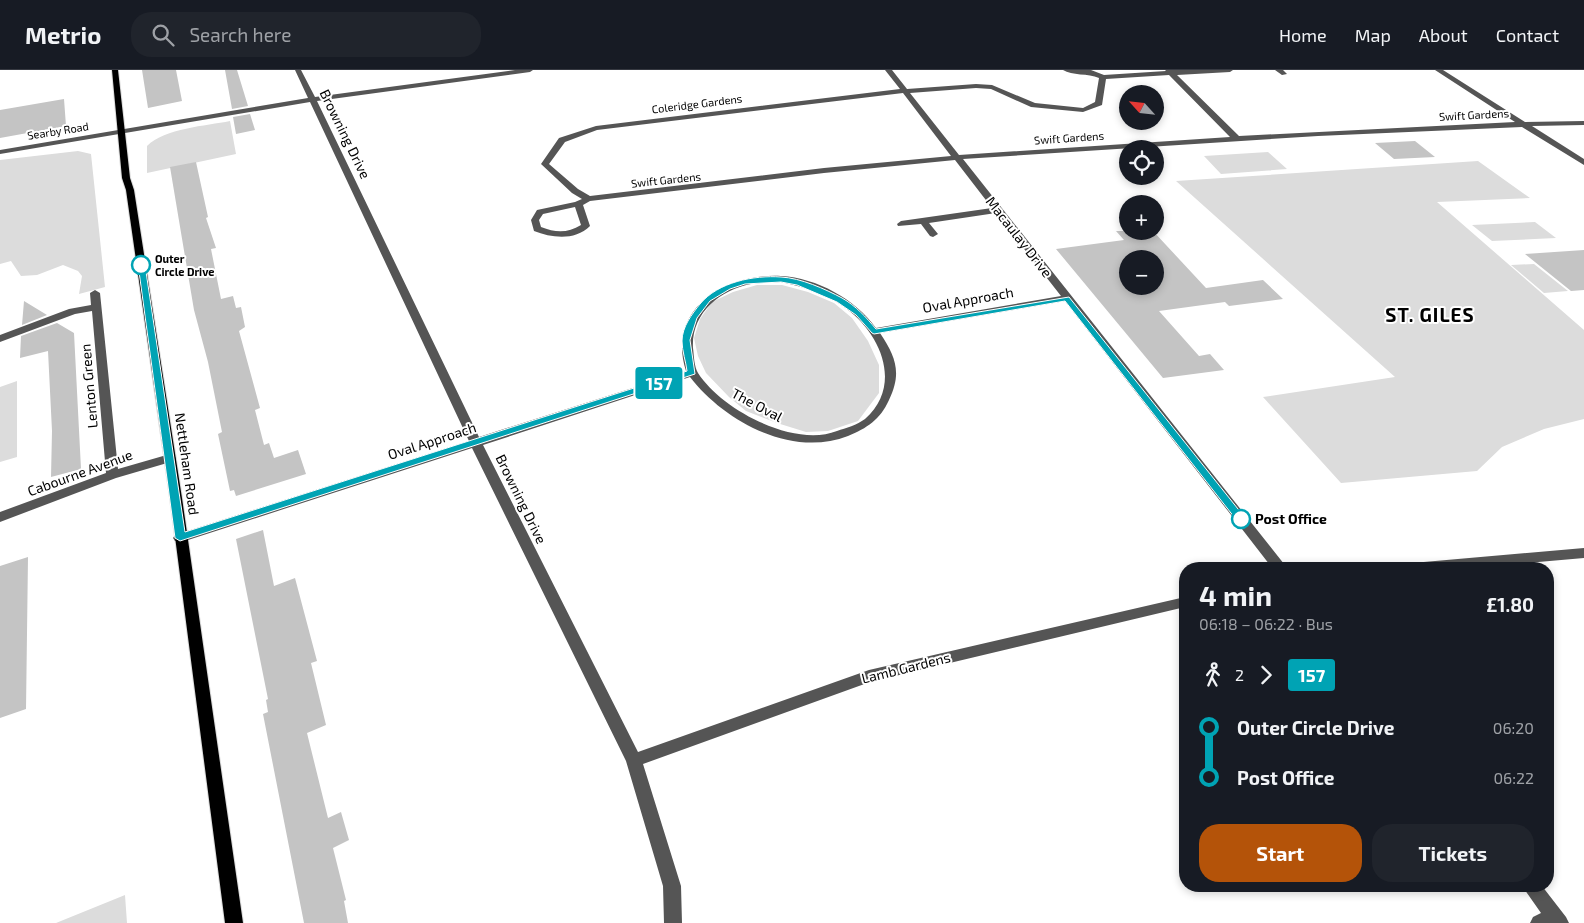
<!DOCTYPE html>
<meta charset="utf-8">
<style>
body{margin:0;font-family:"Exo 2",sans-serif;background:#20242c;color:#f1f3f6;height:100vh;display:flex;flex-direction:column;font-size:19px;white-space:nowrap}
*{box-sizing:border-box;margin:0}
p{font-size:16px;color:#9ea1a6}
.icon{flex:none;width:28px;height:28px;fill:none;stroke:currentColor;stroke-width:2;stroke-linecap:round;stroke-linejoin:round}
.map{position:relative;flex:1;overflow:hidden}
.drawer{position:absolute;left:1179px;top:492px;width:375px;height:330px;display:flex;flex-direction:column;background:#171b24;border-radius:20px;box-shadow:0 2px 8px #0003}
.drawer>*{flex:none}
.badge{padding:0 10px;border-radius:4px;font-size:18px;line-height:32px}
.needle{width:32px;rotate:297deg}
.controls{position:absolute;left:1119px;top:15px;display:grid;gap:10px}
.controls a{display:grid;place-items:center;width:45px;height:45px;border-radius:50%;background:#171b24;box-shadow:0 2px 8px #0003;font-size:25px}
.map>.badge{position:absolute;translate:-50% -50%;box-shadow:0 0 0 2px #fff}
.legs{display:flex;align-items:center;gap:8px;height:55px;padding:0 20px;font-size:16px}
.legs p{margin-inline-start:auto}
.overview{display:flex;align-items:center;justify-content:space-between;height:85px;padding:0 20px}
h1{font-size:28px;font-weight:700;line-height:38px}
.button{display:flex;gap:10px;margin-top:auto;padding:10px 20px}
.button a{flex:1;height:58px;border-radius:20px;background:#b45309;color:#fff;font-size:20px;font-weight:700;line-height:58px;text-align:center}
.button a+a{background:#20242c;color:#f1f3f6}
ul{padding:0 20px;list-style:none}
li{display:flex;align-items:center;gap:18px;height:50px;font-size:19px}
li i{display:grid;place-items:center;width:8px;height:100%;margin:0 6px;background:currentColor}
li i::after{content:'';width:12px;height:12px;margin:-6px;border:4px solid;border-radius:50%;background:#171b24}
li p{margin-inline-start:auto}
li:first-child i{background:linear-gradient(#0000 50%,currentColor 0)}
li:last-child i{background:linear-gradient(currentColor 50%,#0000 0)}
header{display:flex;align-items:center;gap:30px;box-sizing:border-box;height:70px;padding:0 25px;background:#171b24;border-bottom:1px solid #363941}
header strong{font-size:24px}
nav{display:flex;gap:28px;margin-inline-start:auto;font-size:18px}
.search{width:350px;height:45px;background:#20242c;display:flex;align-items:center;gap:12px;box-sizing:border-box;padding:0 18px;border-radius:20px;color:#9ea1a6;font-size:19px}
.map>svg:first-child{display:block}
.green{fill:#dcdcdc}
.building{fill:#c4c4c4;fill-rule:evenodd}
.lines{fill:none;stroke-linecap:round;stroke-linejoin:round}
.major-casing{stroke:#dbdbdb;stroke-width:2}
.minor{fill:#555;fill-rule:evenodd}
.major{fill:#000;fill-rule:evenodd}
.line-1{fill:#00a3b4;stroke:#fff}
.stop-1-dot{fill:#fff;stroke:#00a3b4;stroke-width:2.5}
.labels{text-anchor:middle;stroke-width:4;stroke-linejoin:round;paint-order:stroke}
.far-street-label{font-size:11px;fill:#000;stroke:#fff}
.far-stop-label{font-size:11px;font-weight:bold;fill:#000;stroke:#fff;text-anchor:start}
.street-label{font-size:14px;fill:#000;stroke:#fff}
.stop-label{font-size:14px;font-weight:bold;fill:#000;stroke:#fff;text-anchor:start}
.district-label{font-size:19px;font-weight:bold;letter-spacing:1px;fill:#000;stroke:#fff}
</style>
<header>
<strong>Metrio</strong>
<div class="search"><svg class="icon" aria-label="search" viewBox="0 0 24 24"><circle cx="10" cy="10" r="6"/><path d="M15 15l6 6"/></svg>Search here</div>
<nav><a>Home</a><a>Map</a><a>About</a><a>Contact</a></nav>
</header>
<div class="map">
<svg width="1584" height="853" viewBox="0 0 1584 853">
<rect width="100%" height="100%" fill="#fff"/>
<path class="green" d="M 230,51 L 236,84 L 147,103 L 147,76 C 165,58 206,56 230,51 Z
M 78,81 L 91,84 L 105,217 L 79,224 L 82,206 L 78,201 L 63,195 L 37,205 L 21,206 L 11,191 L 0,194 L 0,90 Z
M 1268,82 L 1287,99 L 1221,104 L 1204,86 Z
M 1478,91 L 1530,128 L 1437,132 L 1584,260 L 1584,349 L 1544,359 L 1502,377 L 1477,401 L 1341,413 L 1263,327 L 1395,307 L 1176,111 Z
M 1535,152 L 1556,168 L 1492,171 L 1472,155 Z
M 1534,194 L 1568,221 L 1544,223 L 1511,195 Z
M 757,215 L 782,215 L 808,222 L 834,233 L 852,248 L 868,271 L 879,295 L 879,323 L 858,351 L 828,361 L 806,362 L 777,353 L 746,341 L 729,327 L 706,303 L 698,286 L 694,268 L 700,249 L 712,232 L 733,222 Z
M 17,311 L 17,387 L 0,392 L 0,317 Z
M 125,825 L 127,853 L 56,853 Z"/>
<path class="building" d="M 142,0 L 176,0 L 182,31 L 148,38 Z
M 225,0 L 237,0 L 248,36 L 232,39 Z
M 64,29 L 66,56 L 0,68 L 0,40 Z
M 250,44 L 255,60 L 236,64 L 233,47 Z
M 1415,71 L 1435,87 L 1394,89 L 1375,73 Z
M 196,92 L 208,147 L 206,148 L 216,178 L 211,179 L 221,229 L 233,226 L 236,238 L 241,237 L 245,257 L 239,261 L 260,338 L 255,340 L 264,375 L 269,373 L 274,388 L 298,380 L 306,404 L 236,426 L 234,420 L 230,421 L 218,364 L 222,362 L 208,292 L 194,240 L 170,97 Z
M 1116,161 L 1153,161 L 1206,218 L 1263,210 L 1283,229 L 1229,236 L 1225,232 L 1159,241 L 1199,286 L 1210,284 L 1224,300 L 1163,308 L 1056,179 L 1124,170 ZM 1128,189 L 1155,189 L 1155,216 L 1128,216 Z
M 1584,180 L 1584,220 L 1571,221 L 1525,184 Z
M 24,231 L 47,245 L 22,255 Z
M 57,253 L 74,263 L 81,399 L 51,407 L 52,361 L 48,281 L 20,288 L 21,266 Z
M 263,460 L 274,516 L 295,508 L 317,591 L 311,593 L 326,655 L 307,663 L 328,748 L 341,742 L 349,770 L 333,778 L 346,830 L 344,831 L 348,853 L 304,853 L 263,644 L 268,642 L 266,630 L 268,629 L 236,469 Z
M 28,487 L 26,639 L 0,648 L 0,496 Z"/>
<g class="lines">
<g class="major-casing">
<path id="major" d="M 112,0 L 118,0 L 130,108 L 134,120 L 182,428 L 243,853 L 225,853 L 170,428 L 126,120 L 122,108 Z"/>
</g>
<path class="minor" d="M 295,0 L 301,0 L 315,27 L 515,0 L 533,0 L 530,2 L 317,31 L 479,367 L 686,301 C 666,239 725,203 781,206 C 817,208 855,229 876,258 L 1061,226 L 996,143 L 929,153 L 938,164 L 933,167 L 930,166 L 921,154 L 898,156 L 897,154 L 901,151 L 992,138 L 955,90 L 824,103 L 590,131 L 583,135 L 590,156 C 575,171 552,168 534,161 L 531,150 L 537,140 L 575,132 L 582,129 L 572,123 L 541,94 L 559,68 L 596,56 L 900,19 L 885,0 L 892,0 L 907,19 L 976,14 L 992,15 L 1035,33 L 1083,38 L 1095,32 L 1099,8 C 1088,3 1072,6 1063,0 L 1091,0 L 1104,5 L 1166,1 L 1165,0 L 1233,0 L 1230,2 L 1177,5 L 1239,66 L 1515,52 L 1435,0 L 1443,0 L 1525,52 L 1584,51 L 1584,55 L 1532,56 L 1584,89 L 1584,95 L 1522,57 L 1318,66 L 963,89 L 1288,499 L 1273,499 L 1065,231 L 880,263 C 896,287 902,303 889,330 C 880,350 867,358 848,366 C 791,388 724,351 690,307 L 483,375 L 638,682 L 869,600 L 1185,527 L 1185,537 L 870,612 L 643,694 L 681,816 L 682,853 L 664,853 L 663,816 L 626,691 L 472,378 L 185,471 L 175,471 L 173,468 L 175,465 L 469,371 L 310,32 L 0,84 L 0,80 L 308,28 ZM 1169,5 L 1230,67 L 959,85 L 910,23 L 976,18 L 991,19 L 1031,37 L 1083,42 L 1102,35 L 1106,9 ZM 903,23 L 951,86 L 824,98 L 590,126 L 578,119 L 549,94 L 565,72 L 597,60 ZM 575,137 L 581,155 C 568,163 556,163 541,157 L 539,150 L 543,144 ZM 781,212 C 804,217 828,224 847,239 C 881,265 903,315 865,349 C 857,355 846,358 837,361 C 794,378 722,340 698,303 C 694,296 694,286 693,278 C 691,244 719,220 751,214 C 761,212 771,213 781,212 Z
M 1275,0 L 1283,0 L 1287,4 L 1282,5 Z
M 95,220 L 100,223 L 118,399 L 170,384 L 176,388 L 174,391 L 116,408 L 0,452 L 0,442 L 106,403 L 92,241 L 75,244 L 0,272 L 0,265 L 69,239 L 91,235 L 90,223 Z
M 1584,478 L 1584,488 L 1461,499 L 1394,499 L 1396,495 L 1401,494 Z
M 1522,816 L 1542,816 L 1566,847 L 1569,853 L 1530,853 L 1533,847 L 1541,843 Z"/>
<use href="#major" class="major"/>
</g>
<path class="line-1" d="M 138,194 L 145,195 L 185,462 L 687,301 C 686,292 682,281 682,271 C 682,257 692,244 700,234 C 718,212 754,205 781,207 C 801,208 825,219 842,228 C 856,236 866,247 876,259 L 1069,227 L 1246,449 L 1245,452 L 1238,452 L 1065,231 L 874,264 L 872,263 L 856,245 L 837,232 L 797,215 L 781,212 L 745,214 L 730,219 L 710,231 L 697,248 L 690,270 L 695,304 L 180,471 L 175,468 Z"/>
<g class="stop-1-dot">
<circle cx="141" cy="195" r="9"/>
<circle cx="1241" cy="449" r="9"/>
</g>
<g class="labels">
<g class="far-street-label">
<text transform="translate(697 34) rotate(-7)" y="4">Coleridge Gardens</text>
<text transform="translate(1474 45) rotate(-3)" y="4">Swift Gardens</text>
<text transform="translate(58 61) rotate(-9)" y="4">Searby Road</text>
<text transform="translate(1069 68) rotate(-4)" y="4">Swift Gardens</text>
<text transform="translate(666 110) rotate(-6)" y="4">Swift Gardens</text>
</g>
<g class="far-stop-label">
<text x="155" y="193">Outer<tspan x="155" dy="13">Circle Drive</tspan></text>
</g>
<g class="street-label">
<text transform="translate(345 64) rotate(64)" y="5">Browning Drive</text>
<text transform="translate(1019 167) rotate(52)" y="5">Macaulay Drive</text>
<text transform="translate(968 230) rotate(-10)" y="5">Oval Approach</text>
<text transform="translate(89 316) rotate(-95)" y="5">Lenton Green</text>
<text transform="translate(757 335) rotate(28)" y="5">The Oval</text>
<text transform="translate(432 371) rotate(-18)" y="5">Oval Approach</text>
<text transform="translate(187 394) rotate(82)" y="5">Nettleham Road</text>
<text transform="translate(80 403) rotate(-20)" y="5">Cabourne Avenue</text>
<text transform="translate(521 429) rotate(64)" y="5">Browning Drive</text>
<text transform="translate(906 598) rotate(-14)" y="5">Lamb Gardens</text>
</g>
<g class="stop-label">
<text x="1255" y="454">Post Office</text>
</g>
<g class="district-label">
<text x="1430" y="252">ST. GILES</text>
</g>
</g>
</svg>
<div class="controls">
<a><svg class="needle" viewBox="-14 -14 28 28"><path d="M0-13l5 13h-10z" fill="#e53935"/><path d="M0 13l5-13h-10z" fill="#9ea1a6"/></svg></a>
<a><svg class="icon" aria-label="locate" viewBox="0 0 24 24"><circle cx="12" cy="12" r="6"/><path d="M12 2v4M12 18v4M2 12h4M18 12h4"/></svg></a>
<a>+</a>
<a>−</a>
</div>
<b class="badge" style="left:659px;top:313px;background:#00a3b4;color:#fff">157</b>
<section class="drawer">
<div class="overview"><div><h1>4 min</h1><p>06:18 – 06:22 · Bus</p></div><b>£1.80</b></div>
<div class="legs"><svg class="icon" aria-label="walk" viewBox="0 0 24 24"><circle cx="13" cy="4" r="2"/><path d="M13 8l-2 6 4 7M11 14l-3 7M7 12l3-4h3l4 4"/></svg>2<svg class="icon" aria-label="forward" viewBox="0 0 24 24"><path d="M9 5l7 7-7 7"/></svg><b class="badge" style="background:#00a3b4;color:#fff">157</b></div>
<ul>
<li><i style="color:#00a3b4"></i><b>Outer Circle Drive</b><p>06:20</p></li>
<li><i style="color:#00a3b4"></i><b>Post Office</b><p>06:22</p></li>
</ul>
<div class="button"><a>Start</a><a>Tickets</a></div>
</section>
</div>
